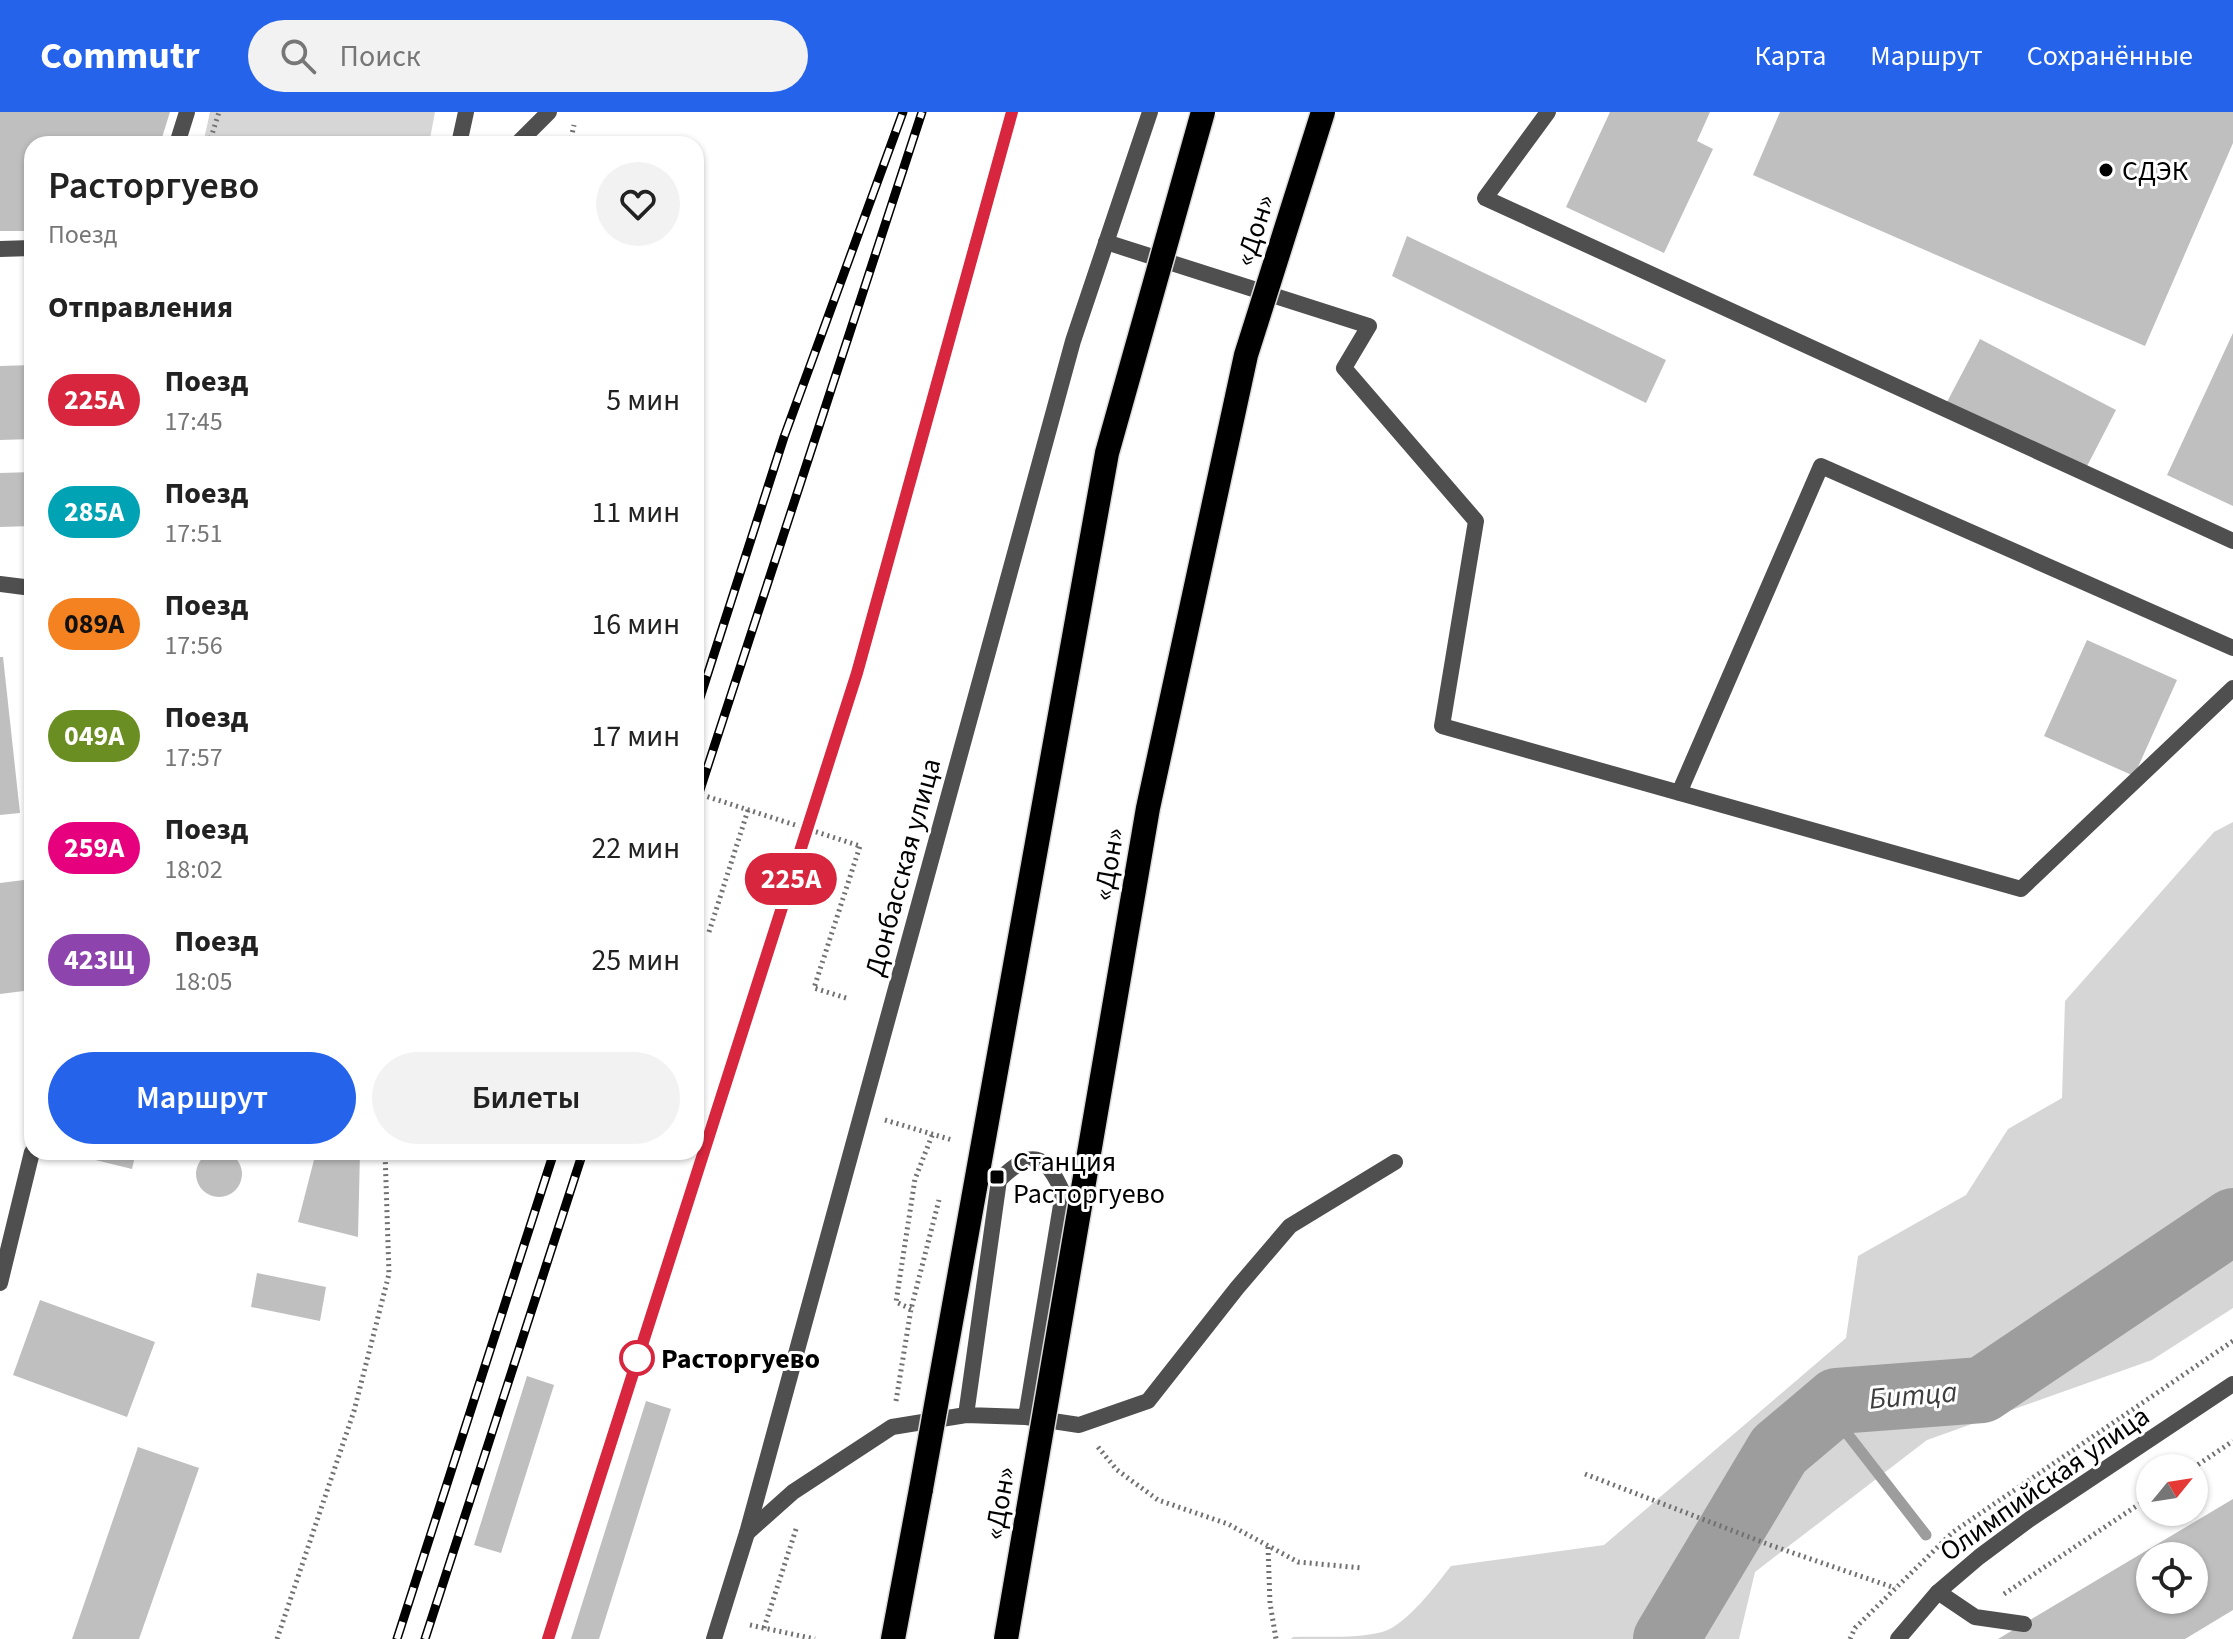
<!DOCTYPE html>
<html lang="ru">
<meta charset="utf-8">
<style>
body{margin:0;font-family:"Source Sans 3",sans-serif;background:#f2f2f2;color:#222;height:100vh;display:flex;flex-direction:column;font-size:30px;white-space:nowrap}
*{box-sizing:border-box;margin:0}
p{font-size:26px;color:#767676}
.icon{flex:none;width:44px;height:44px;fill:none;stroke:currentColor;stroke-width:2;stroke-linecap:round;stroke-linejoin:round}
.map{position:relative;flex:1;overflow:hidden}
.side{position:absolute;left:24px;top:24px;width:680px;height:1024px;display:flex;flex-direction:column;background:#fff;border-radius:24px;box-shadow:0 2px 6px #0004}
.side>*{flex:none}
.badge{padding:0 16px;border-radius:26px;font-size:28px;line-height:52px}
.needle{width:52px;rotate:60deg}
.fabs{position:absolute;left:2136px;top:1342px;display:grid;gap:16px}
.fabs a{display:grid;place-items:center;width:72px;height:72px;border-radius:50%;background:#fff;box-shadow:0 2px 6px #0004;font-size:40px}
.map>.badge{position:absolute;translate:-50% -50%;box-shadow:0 0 0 4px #fff}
h2{padding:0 24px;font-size:30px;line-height:72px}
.round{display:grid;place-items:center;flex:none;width:84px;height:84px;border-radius:42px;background:#f2f2f2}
.overview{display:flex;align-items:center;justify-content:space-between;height:136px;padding:0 24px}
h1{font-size:38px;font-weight:600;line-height:60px}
.primary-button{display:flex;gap:16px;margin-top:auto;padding:16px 24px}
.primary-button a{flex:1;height:92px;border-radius:48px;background:#2563eb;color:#fff;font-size:32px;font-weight:600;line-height:92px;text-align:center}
.primary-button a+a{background:#f2f2f2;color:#222}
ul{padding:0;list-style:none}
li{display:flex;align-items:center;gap:24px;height:112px;padding:0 24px}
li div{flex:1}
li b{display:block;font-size:30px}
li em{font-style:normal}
li .badge{min-width:88px;font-weight:700;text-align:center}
header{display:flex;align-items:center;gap:48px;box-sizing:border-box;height:112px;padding:0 40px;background:#2563eb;color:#fff}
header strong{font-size:38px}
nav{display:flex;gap:44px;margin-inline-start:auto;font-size:28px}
.search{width:560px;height:72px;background:#f2f2f2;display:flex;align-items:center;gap:20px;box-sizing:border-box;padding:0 28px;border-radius:44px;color:#767676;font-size:30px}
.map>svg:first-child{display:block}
.green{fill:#d6d6d6}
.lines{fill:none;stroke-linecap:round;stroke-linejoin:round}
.stream{stroke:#9d9d9d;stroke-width:11}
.river{stroke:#9d9d9d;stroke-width:66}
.building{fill:#bfbfbf;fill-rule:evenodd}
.motorway-casing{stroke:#dbdbdb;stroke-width:27}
.path{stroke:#717171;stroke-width:5;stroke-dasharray:2 4;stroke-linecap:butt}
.service{stroke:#4f4f4f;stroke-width:16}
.minor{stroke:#4f4f4f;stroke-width:16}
.tertiary{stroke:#4f4f4f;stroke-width:16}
.motorway{stroke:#000;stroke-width:24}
.rail-casing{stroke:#000;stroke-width:9}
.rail{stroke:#fff;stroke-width:6;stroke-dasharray:18;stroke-linecap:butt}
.motorway-bridge-casing{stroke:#dbdbdb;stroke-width:27;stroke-linecap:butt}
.path-bridge{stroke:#717171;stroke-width:5;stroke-dasharray:2 4;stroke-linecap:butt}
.motorway-bridge{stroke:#000;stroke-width:24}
.line-casing{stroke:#fff;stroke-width:18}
.line{stroke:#d7263d;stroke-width:12}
.poi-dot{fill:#000;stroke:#fff;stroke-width:3}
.stop-dot{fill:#fff;stroke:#d7263d;stroke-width:4}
.labels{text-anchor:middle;stroke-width:6;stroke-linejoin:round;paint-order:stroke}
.poi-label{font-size:28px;fill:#000;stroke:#fff;text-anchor:start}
.street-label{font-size:28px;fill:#000;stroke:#fff}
.stop-label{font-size:28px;font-weight:bold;fill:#000;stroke:#fff;text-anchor:start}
.water-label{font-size:30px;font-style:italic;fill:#3e3e3e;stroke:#fff}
</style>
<header>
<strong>Commutr</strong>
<div class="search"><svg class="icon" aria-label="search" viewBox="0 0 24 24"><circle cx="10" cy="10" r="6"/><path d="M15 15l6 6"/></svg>Поиск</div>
<nav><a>Карта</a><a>Маршрут</a><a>Сохранённые</a></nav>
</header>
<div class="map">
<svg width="2233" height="1527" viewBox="0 0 2233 1527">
<rect width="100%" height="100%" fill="#fff"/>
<path class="green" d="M 210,0 L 435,0 L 429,32 L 203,32 Z
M 2233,710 L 2233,1196 L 2152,1248 L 1927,1328 L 1755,1460 L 1739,1527 L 1291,1527 L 1293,1525 C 1322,1524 1355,1527 1382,1520 C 1406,1514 1436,1473 1451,1454 L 1604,1433 L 1846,1226 L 1858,1144 L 1966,1083 L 2008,1017 L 2062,986 L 2065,889 L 2214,720 Z"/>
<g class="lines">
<path class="stream" d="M 1828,1297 L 1926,1423"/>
<path class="river" d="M 1666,1527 L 1779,1338 L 1837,1289 L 1982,1278 L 2233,1109"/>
</g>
<path class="building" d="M 0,0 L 170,0 L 160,32 L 32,32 L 32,119 L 0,119 Z
M 1610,0 L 1710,0 L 1697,29 L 1713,37 L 1664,141 L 1566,95 Z
M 1780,0 L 2233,0 L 2233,31 L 2145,234 L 1753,63 Z
M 1407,124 L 1666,248 L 1646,291 L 1392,164 Z
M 2233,221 L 2233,394 L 2167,363 Z
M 1980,227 L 2116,298 L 2084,360 L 1947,290 Z
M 32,253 L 32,327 L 0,328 L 0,254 Z
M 32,360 L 32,414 L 0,415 L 0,361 Z
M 2087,528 L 2177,568 L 2134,664 L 2044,624 Z
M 0,545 L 3,545 L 20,701 L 0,703 Z
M 24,768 L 32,832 L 32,878 L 0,882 L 0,771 Z
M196 1062a23 23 0 1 1 46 0a23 23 0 1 1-46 0Z
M 80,1040 L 136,1040 L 132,1057 L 79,1044 Z
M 316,1040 L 360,1040 L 358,1125 L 298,1110 Z
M 257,1161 L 326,1175 L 320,1209 L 251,1195 Z
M 40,1188 L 155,1230 L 127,1305 L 13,1263 Z
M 527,1264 L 554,1273 L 501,1441 L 474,1433 Z
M 646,1289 L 671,1297 L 599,1527 L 571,1527 Z
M 138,1335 L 199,1356 L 139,1527 L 72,1527 Z
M 2233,1387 L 2233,1498 L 2185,1527 L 1998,1527 ZM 2150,1444 L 2194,1444 L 2194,1488 L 2150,1488 Z"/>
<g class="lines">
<g class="motorway-casing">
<path id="motorway" d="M 893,1527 L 921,1377"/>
</g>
<path class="path" d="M 209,32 L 219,0
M 570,32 L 574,13
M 709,820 L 748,698
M 846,886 L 814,876 L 860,734
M 885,1008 L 952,1028
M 911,1197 L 896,1190 L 915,1067 L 933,1021
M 896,1289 L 911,1197 L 939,1088
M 1098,1335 L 1117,1358 L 1158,1388 L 1228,1412 L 1298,1450 L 1362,1456
M 2193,1356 L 2233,1329
M 1585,1362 L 1770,1433 L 1895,1476
M 1268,1435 L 1270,1491 L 1276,1527
M 2004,1482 L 2150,1385
M 750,1513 L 815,1527
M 764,1516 L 797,1414
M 277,1527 L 354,1299 L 389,1162 L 385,1040
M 1850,1527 L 1855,1516 L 1953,1420 L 2233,1229"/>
<path class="service" d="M 1548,0 L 1485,86 L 2233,429
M 177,32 L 187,0
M 517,32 L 549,0
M 1106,130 L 1369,214 L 1344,256 L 1476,409 L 1442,614 L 2021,777 L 2233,576
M 0,137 L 32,136
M 1679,681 L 1821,354 L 2233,536
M 966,1303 L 999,1068 C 1031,1037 1045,1040 1063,1081 L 1026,1305
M 747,1421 L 793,1380 L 892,1315 L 966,1303 L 1026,1305 L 1079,1313 L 1148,1289 L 1237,1176 L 1290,1114 L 1395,1050
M 1938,1480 L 1975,1505 L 2024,1512"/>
<path class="minor" d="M 459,32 L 466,0
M 0,472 L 32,476
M 0,1171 L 32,1040"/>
<path class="tertiary" d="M 714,1527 L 747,1421 L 1073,229 L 1150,0
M 1898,1527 L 1938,1480 L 1979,1445 L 2030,1407 L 2233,1272"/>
<use href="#motorway" class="motorway"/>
<g class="rail-casing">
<path id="rail" d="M 696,598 L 784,325 L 903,0
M 696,690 L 922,0
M 397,1527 L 554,1040
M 425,1527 L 583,1040
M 548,1527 L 857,561 L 1012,0"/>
</g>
<use href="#rail" class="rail"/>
<g class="motorway-bridge-casing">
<path id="motorway-bridge" d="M 921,1377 L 1107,341 L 1203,0
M 1006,1527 L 1148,696 L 1246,243 L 1323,0"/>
</g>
<path class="path-bridge" d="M 696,681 L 860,734"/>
<use href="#motorway-bridge" class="motorway-bridge"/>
</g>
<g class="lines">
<g class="line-casing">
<path id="line" d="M 548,1527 L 857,561 L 1012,0"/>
</g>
<use href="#line" class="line"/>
</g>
<g class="poi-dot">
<circle cx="2106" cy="58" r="8"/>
<rect x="989" y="1057" width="16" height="16" rx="4"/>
</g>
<circle class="stop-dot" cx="637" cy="1246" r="16"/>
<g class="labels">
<g class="poi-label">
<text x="2122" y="68">СДЭК</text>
<text x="1013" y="1059">Станция<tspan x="1013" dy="32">Расторгуево</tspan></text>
</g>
<g class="street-label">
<text transform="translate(1254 118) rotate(-72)" y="10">«Дон»</text>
<text transform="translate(1108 752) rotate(-80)" y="10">«Дон»</text>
<text transform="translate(902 755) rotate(-75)" y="10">Донбасская улица</text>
<text transform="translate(2044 1371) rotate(-35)" y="10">Олимпийская улица</text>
<text transform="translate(999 1391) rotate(-80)" y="10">«Дон»</text>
</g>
<g class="stop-label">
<text x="661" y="1256">Расторгуево</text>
</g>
<g class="water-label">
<text transform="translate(1913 1283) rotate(-5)" y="10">Битца</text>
</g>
</g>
</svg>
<div class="fabs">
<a><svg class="needle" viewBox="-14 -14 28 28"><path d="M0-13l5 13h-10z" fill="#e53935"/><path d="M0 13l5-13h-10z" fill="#767676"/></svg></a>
<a><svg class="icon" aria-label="locate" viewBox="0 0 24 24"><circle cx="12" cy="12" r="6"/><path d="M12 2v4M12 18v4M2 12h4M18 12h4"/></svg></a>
</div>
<b class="badge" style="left:791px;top:767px;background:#d7263d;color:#fff">225А</b>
<section class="side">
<div class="overview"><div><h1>Расторгуево</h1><p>Поезд</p></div><a class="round"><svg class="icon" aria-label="heart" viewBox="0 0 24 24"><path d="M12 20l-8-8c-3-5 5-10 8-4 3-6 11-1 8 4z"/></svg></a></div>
<h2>Отправления</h2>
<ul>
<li><span class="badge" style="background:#d7263d;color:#fff">225А</span><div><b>Поезд</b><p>17:45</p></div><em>5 мин</em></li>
<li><span class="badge" style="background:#00a3b4;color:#fff">285А</span><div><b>Поезд</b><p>17:51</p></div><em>11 мин</em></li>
<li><span class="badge" style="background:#f58220;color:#111">089А</span><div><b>Поезд</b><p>17:56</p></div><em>16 мин</em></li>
<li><span class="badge" style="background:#6b8e23;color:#fff">049А</span><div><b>Поезд</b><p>17:57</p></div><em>17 мин</em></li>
<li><span class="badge" style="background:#e6007e;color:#fff">259А</span><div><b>Поезд</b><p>18:02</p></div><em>22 мин</em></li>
<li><span class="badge" style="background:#8e44ad;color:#fff">423Щ</span><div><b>Поезд</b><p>18:05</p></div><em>25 мин</em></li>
</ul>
<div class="primary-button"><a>Маршрут</a><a>Билеты</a></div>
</section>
</div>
